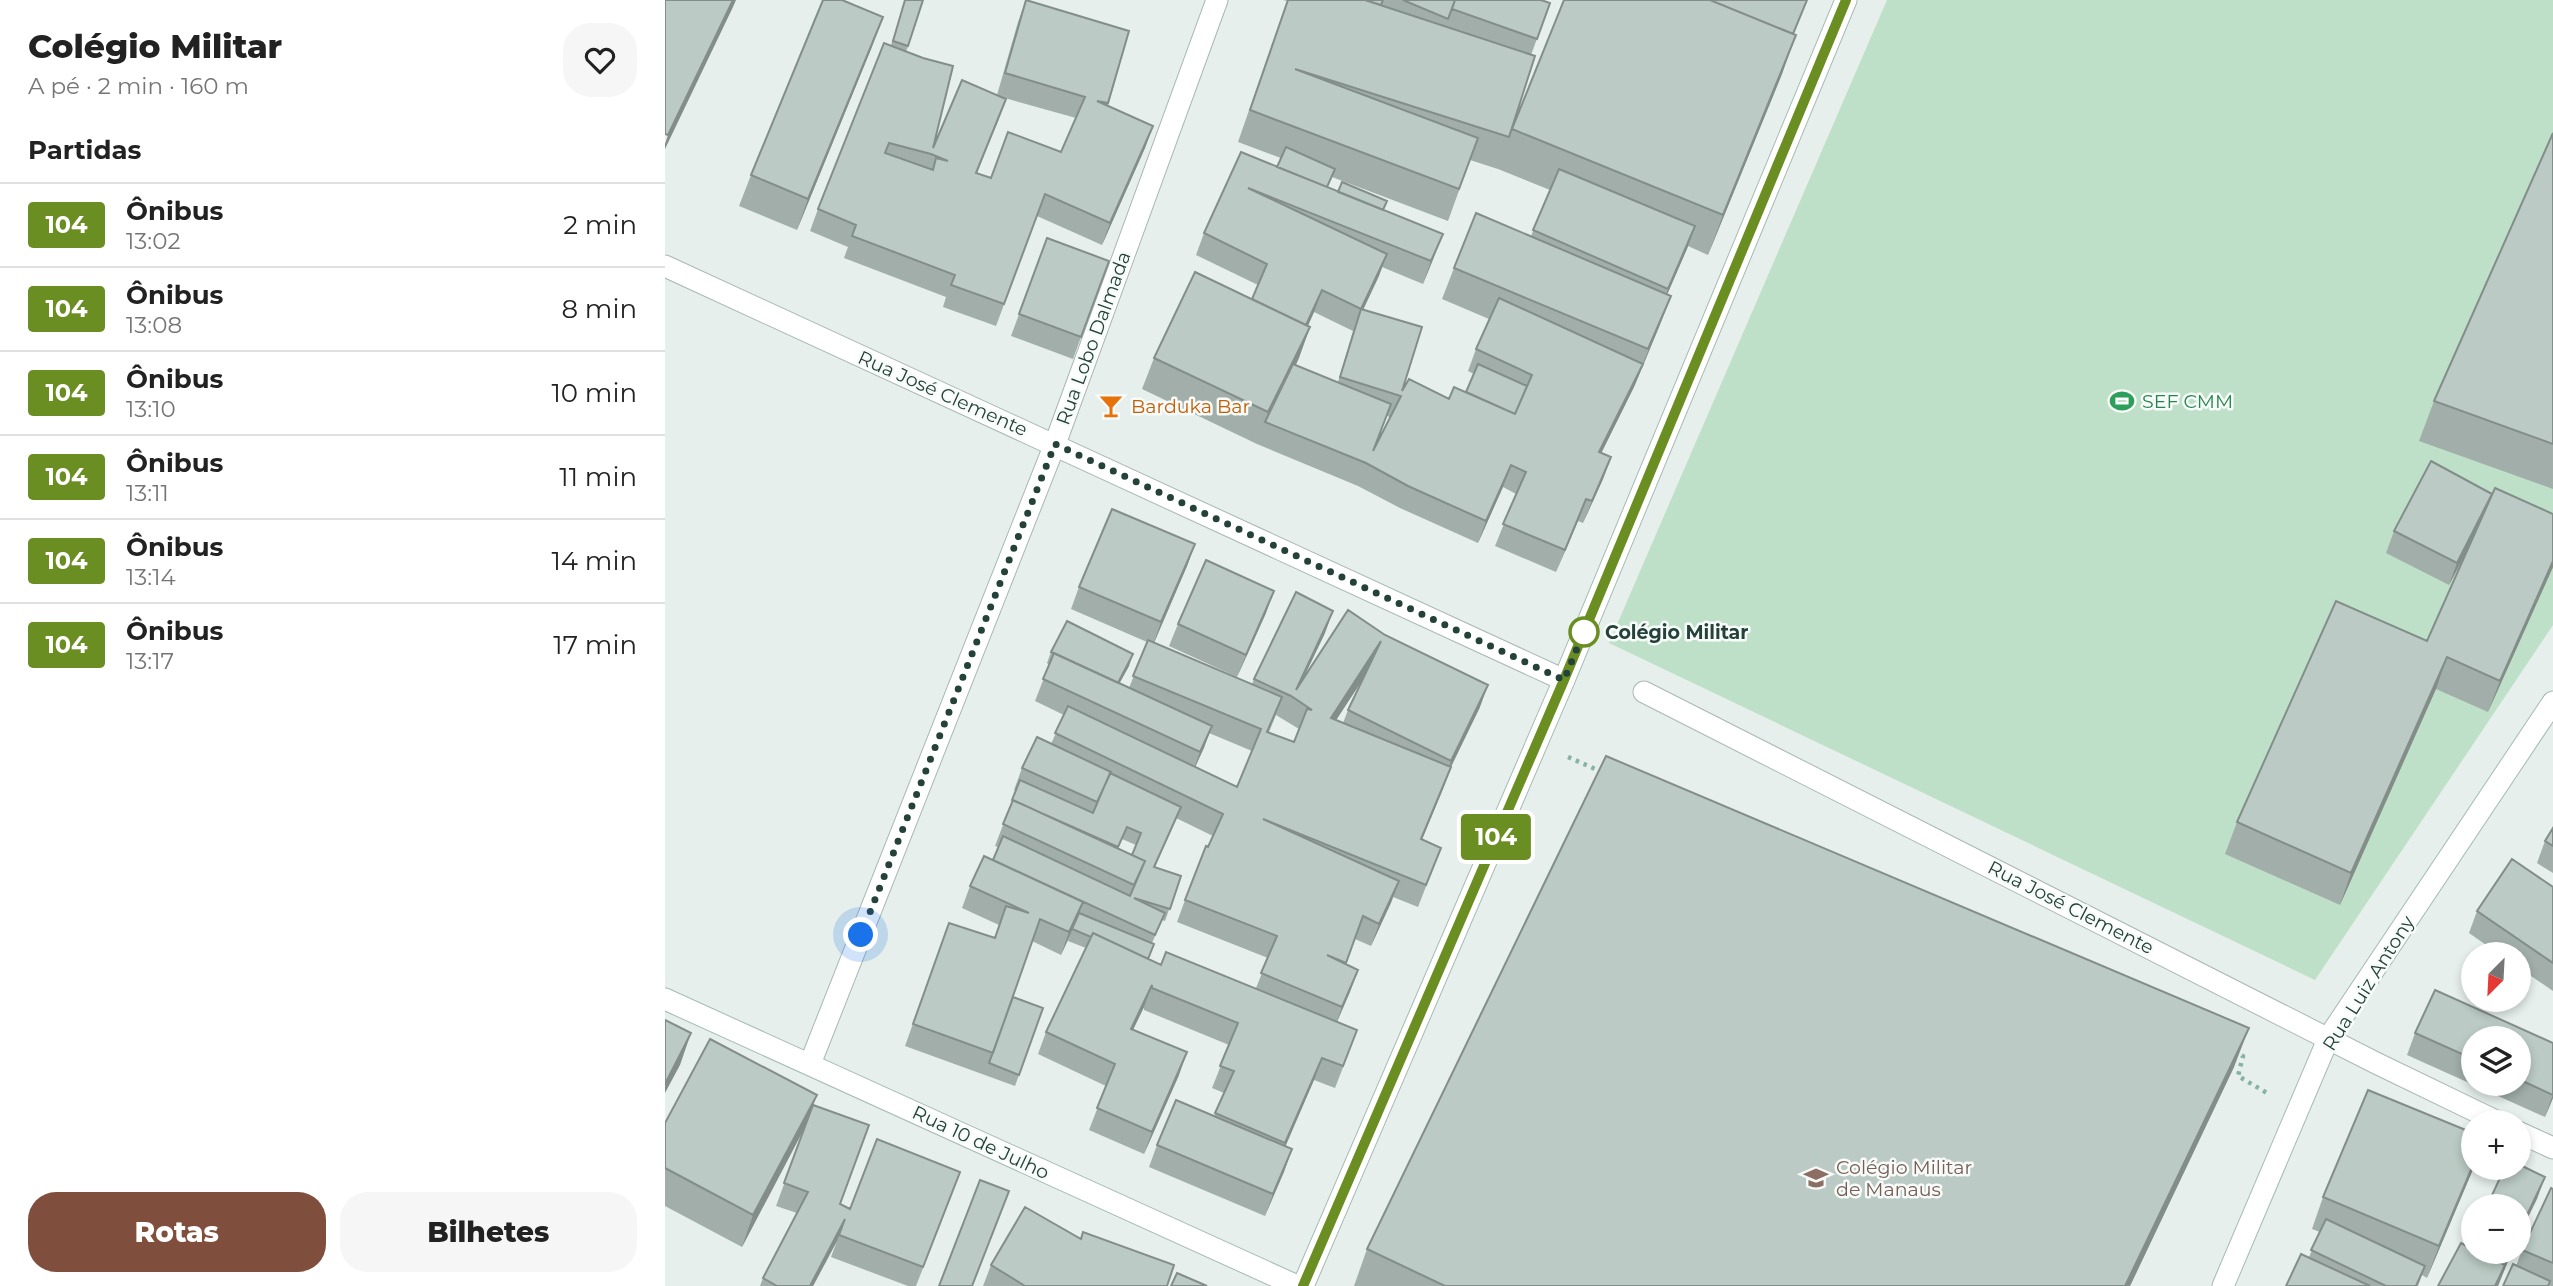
<!DOCTYPE html>
<html lang="pt">
<meta charset="utf-8">
<style>
body{margin:0;font-family:Montserrat,sans-serif;background:#f6f6f6;color:#222;height:100vh;display:flex;flex-direction:column;font-size:26px;white-space:nowrap}
*{box-sizing:border-box;margin:0}
p{font-size:23px;color:#767676}
.icon{flex:none;width:38px;height:38px;fill:none;stroke:currentColor;stroke-width:2;stroke-linecap:round;stroke-linejoin:round}
.map{position:relative;flex:1;overflow:hidden}
.details{display:flex;flex-direction:column;background:#fff;width:665px}
.details>*{flex:none}
.badge{padding:0 14px;border-radius:5px;font-size:24px;line-height:46px}
.needle{width:46px;rotate:204deg}
.buttons{position:absolute;left:1796px;top:942px;display:grid;gap:14px}
.buttons a{display:grid;place-items:center;width:70px;height:70px;border-radius:50%;background:#fff;box-shadow:0 4px 10px #0003;font-size:35px}
.you{position:absolute;width:35px;height:35px;margin:-18px;border:5px solid #fff;border-radius:50%;background:#1a73e8;box-shadow:0 0 0 10px #1a73e833}
.map>.badge{position:absolute;translate:-50% -50%;box-shadow:0 0 0 4px #fff}
h2{padding:0 28px;font-size:26px;line-height:63px}
.round{display:grid;place-items:center;flex:none;width:74px;height:74px;border-radius:28px;background:#f6f6f6}
.overview{display:flex;align-items:center;justify-content:space-between;height:119px;padding:0 28px}
h1{font-size:33px;font-weight:800;line-height:52px}
.cta{display:flex;gap:14px;margin-top:auto;padding:14px 28px}
.cta a{flex:1;height:80px;border-radius:28px;background:#804e3d;color:#fff;font-size:28px;font-weight:800;line-height:80px;text-align:center}
.cta a+a{background:#f6f6f6;color:#222}
ul{padding:0;list-style:none}
li{display:flex;align-items:center;gap:21px;height:84px;padding:0 28px;border-top:2px solid #e0e0e0}
li div{flex:1}
li b{display:block;font-size:26px}
li em{font-style:normal}
li .badge{min-width:77px;font-weight:700;text-align:center}
main{display:flex;flex:1;min-height:0}
.map>svg:first-child{display:block}
.green{fill:#bfe0c8}
.lines{fill:none;stroke-linecap:round;stroke-linejoin:round}
.street-casing{stroke:#a8b8b2;stroke-width:23}
.secondary-casing{stroke:#a4bbb3;stroke-width:23}
.path{stroke:#86b3a5;stroke-width:4.5;stroke-dasharray:3.5 5;stroke-linecap:butt}
.street{stroke:#fff;stroke-width:21}
.secondary{stroke:#fff;stroke-width:21}
.wall{fill:#a1aea9;fill-rule:evenodd}
.shaded-wall{fill:#838d89}
.building{fill:#bbcac4;stroke:#838d89;stroke-width:2;fill-rule:evenodd}
.line-casing{stroke:#fff;stroke-width:16}
.line{stroke:#6b8e23;stroke-width:10}
.walk{stroke:#24423a;stroke-width:7;stroke-dasharray:0 12.6}
.stop-dot{fill:#fff;stroke:#6b8e23;stroke-width:3.5}
.labels{text-anchor:middle;stroke-width:5;stroke-linejoin:round;paint-order:stroke}
.street-label{font-size:19px;fill:#24423a;stroke:#f7fbf9}
.leisure-label{font-size:19px;fill:#27864d;stroke:#f7fbf9;text-anchor:start}
.food-label{font-size:19px;fill:#c56008;stroke:#f7fbf9;text-anchor:start}
.stop-label{font-size:19px;font-weight:bold;fill:#24423a;stroke:#f7fbf9;text-anchor:start}
.education-label{font-size:19px;fill:#785e54;stroke:#f7fbf9;text-anchor:start}
</style>
<main>
<section class="details">
<div class="overview"><div><h1>Colégio Militar</h1><p>A pé · 2 min · 160 m</p></div><a class="round"><svg class="icon" aria-label="heart" viewBox="0 0 24 24"><path d="M12 20l-8-8c-3-5 5-10 8-4 3-6 11-1 8 4z"/></svg></a></div>
<h2>Partidas</h2>
<ul>
<li><span class="badge" style="background:#6b8e23;color:#fff">104</span><div><b>Ônibus</b><p>13:02</p></div><em>2 min</em></li>
<li><span class="badge" style="background:#6b8e23;color:#fff">104</span><div><b>Ônibus</b><p>13:08</p></div><em>8 min</em></li>
<li><span class="badge" style="background:#6b8e23;color:#fff">104</span><div><b>Ônibus</b><p>13:10</p></div><em>10 min</em></li>
<li><span class="badge" style="background:#6b8e23;color:#fff">104</span><div><b>Ônibus</b><p>13:11</p></div><em>11 min</em></li>
<li><span class="badge" style="background:#6b8e23;color:#fff">104</span><div><b>Ônibus</b><p>13:14</p></div><em>14 min</em></li>
<li><span class="badge" style="background:#6b8e23;color:#fff">104</span><div><b>Ônibus</b><p>13:17</p></div><em>17 min</em></li>
</ul>
<div class="cta"><a>Rotas</a><a>Bilhetes</a></div>
</section>
<div class="map">
<svg width="1888" height="1286" viewBox="0 0 1888 1286">
<rect width="100%" height="100%" fill="#e6efeb"/>
<path class="green" d="M 1222,0 L 1888,0 L 1888,625 L 1650,980 L 944,643 Z"/>
<g class="lines">
<g class="street-casing">
<path id="street" d="M 0,266 L 899,680
M 979,692 L 1711,1063 L 1833,1122
M 145,1064 L 390,444 L 552,0
M 1853,1132 L 1888,1148"/>
</g>
<g class="secondary-casing">
<path id="secondary" d="M 0,999 L 632,1286
M 638,1286 L 899,680 L 1181,0
M 1558,1286 L 1664,1037 L 1888,702"/>
</g>
<path class="path" d="M 903,757 L 937,772
M 1569,1052 L 1578,1056 L 1573,1076 L 1602,1093"/>
<use href="#street" class="street"/>
<use href="#secondary" class="secondary"/>
</g>
<path class="wall" d="M 240,0 L 258,0 L 241,52 L 268,148 L 332,95 L 353,22 L 361,0 L 464,31 L 443,106 L 488,126 L 480,148 L 437,245 L 372,216 L 331,326 L 278,307 L 281,297 L 179,258 L 183,247 L 145,231 L 153,209 L 226,45 ZM 336,97 L 411,118 L 396,152 L 326,178 L 312,173 L 341,99 Z
M 618,0 L 876,0 L 885,3 L 866,55 L 844,137 L 899,0 L 1129,34 L 1117,74 L 1043,255 L 1023,246 L 1002,294 L 1006,296 L 994,327 L 969,387 L 936,453 L 946,457 L 938,479 L 918,523 L 913,521 L 891,572 L 830,546 L 851,494 L 838,487 L 813,543 L 735,508 L 693,486 L 592,444 L 477,389 L 489,358 L 587,299 L 593,285 L 531,255 L 539,233 L 612,167 L 616,158 L 573,142 L 622,1 ZM 805,160 L 833,169 L 885,190 L 866,236 L 789,268 L 777,299 L 824,319 L 811,349 L 803,371 L 809,374 L 801,392 L 784,399 L 737,391 L 698,309 L 717,267 L 758,284 L 769,257 L 719,210 L 662,187 L 667,177 L 783,221 ZM 649,312 L 688,331 L 673,382 L 631,365 L 645,327 L 643,326 ZM 722,416 L 725,417 L 710,446 Z
M 218,17 L 206,49 L 132,230 L 74,206 L 86,175 Z
M 1888,133 L 1888,489 L 1754,441 L 1769,401 Z
M 382,238 L 444,261 L 408,359 L 346,336 Z
M 1827,494 L 1888,514 L 1888,567 L 1823,712 L 1771,689 L 1675,905 L 1560,854 L 1572,822 L 1762,641 L 1803,549 L 1784,585 L 1721,553 L 1729,531 Z
M 530,544 L 522,566 L 489,643 L 587,684 L 589,679 L 660,633 L 639,676 L 683,610 L 815,707 L 786,767 L 757,839 L 776,848 L 753,907 L 728,897 L 706,946 L 690,939 L 680,964 L 693,970 L 672,1021 L 684,1052 L 670,1088 L 649,1080 L 620,1146 L 627,1149 L 600,1216 L 484,1167 L 492,1145 L 549,1116 L 559,1093 L 547,1088 L 564,1045 L 479,1010 L 479,1007 L 468,1029 L 514,1075 L 479,1154 L 424,1130 L 441,1086 L 373,1054 L 381,1032 L 421,948 L 403,941 L 405,936 L 396,955 L 367,941 L 324,1063 L 378,1008 L 350,1086 L 240,1046 L 284,923 L 329,938 L 334,925 L 297,908 L 305,886 L 328,860 L 333,847 L 330,846 L 351,791 L 349,790 L 357,768 L 386,744 L 399,715 L 370,701 L 384,665 L 382,663 L 386,652 L 464,666 L 454,683 L 464,688 L 482,642 L 406,609 L 414,587 ZM 698,678 L 683,710 L 678,723 L 671,720 ZM 611,715 L 634,729 L 629,742 L 604,732 ZM 544,733 L 587,751 L 572,787 L 530,767 ZM 511,818 L 548,836 L 520,900 L 512,922 L 603,958 L 591,988 L 496,965 L 484,959 L 487,943 L 497,920 L 500,921 L 516,876 L 490,867 ZM 457,839 L 471,845 L 467,855 L 453,849 Z
M 601,613 L 572,677 L 504,646 L 513,624 Z
M 1888,828 L 1888,873 L 1872,863 L 1880,841 Z
M 1888,887 L 1888,991 L 1853,967 L 1853,954 L 1834,954 L 1804,933 L 1812,911 Z
M 1770,990 L 1888,1043 L 1888,1098 L 1880,1117 L 1742,1055 L 1750,1033 ZM 1808,1038 L 1853,1038 L 1853,1083 L 1808,1083 Z
M 1569,1067 L 1465,1286 L 689,1286 L 702,1249 Z
M 148,1105 L 175,1204 L 185,1209 L 287,1194 L 251,1286 L 243,1286 L 166,1257 L 172,1241 L 148,1286 L 95,1286 L 98,1278 L 132,1213 L 111,1206 L 140,1127 L 77,1247 L 0,1206 L 0,1123 Z
M 1809,1167 L 1762,1278 L 1757,1275 L 1753,1286 L 1621,1286 L 1644,1257 L 1655,1232 L 1647,1229 L 1658,1197 Z
M 1888,1189 L 1888,1286 L 1838,1286 L 1851,1266 L 1857,1250 Z
M 1808,1236 L 1808,1251 L 1847,1251 L 1833,1286 L 1773,1286 L 1803,1247 Z
M 416,1239 L 502,1286 L 318,1286 L 326,1265 Z"/>
<path class="shaded-wall" d="M 68,0 L 71,0 L 68,7 L 0,149 L 0,144 L 3,135 Z
M 218,17 L 206,49 L 132,230 L 143,199 Z
M 1131,35 L 1117,74 L 1043,255 L 1058,215 Z
M 341,99 L 333,121 L 302,195 L 311,173 Z
M 488,126 L 480,148 L 437,245 L 445,223 Z
M 1030,226 L 1022,249 L 995,311 L 1003,289 Z
M 778,234 L 769,257 L 758,284 L 766,261 Z
M 722,254 L 714,276 L 692,323 L 696,309 Z
M 657,290 L 649,312 L 629,356 L 637,334 Z
M 1006,296 L 994,327 L 969,387 L 926,474 L 934,452 L 976,368 Z
M 645,327 L 634,358 L 602,423 L 600,422 L 603,412 Z
M 946,457 L 938,479 L 918,523 L 927,501 Z
M 846,465 L 838,487 L 813,543 L 821,521 Z
M 1828,494 L 1820,517 L 1784,585 L 1792,563 Z
M 921,499 L 913,521 L 891,572 L 900,550 Z
M 530,544 L 522,566 L 488,645 L 496,622 Z
M 1888,561 L 1888,567 L 1823,712 L 1835,681 Z
M 609,591 L 601,613 L 572,677 L 581,655 Z
M 668,611 L 660,633 L 629,698 L 631,690 Z
M 716,641 L 708,664 L 658,740 L 666,718 Z
M 468,654 L 464,666 L 447,697 L 451,685 Z
M 1782,657 L 1771,689 L 1675,905 L 1686,873 Z
M 823,685 L 815,707 L 778,783 L 786,761 Z
M 547,726 L 539,748 L 527,774 L 535,752 Z
M 786,767 L 778,789 L 748,861 L 756,839 Z
M 734,881 L 726,903 L 706,946 L 714,924 Z
M 418,902 L 410,924 L 396,955 L 404,932 Z
M 693,970 L 685,992 L 669,1029 L 677,1007 Z
M 487,985 L 479,1007 L 458,1051 L 466,1029 Z
M 1584,1028 L 1569,1067 L 1465,1286 L 1460,1286 Z
M 26,1033 L 15,1065 L 0,1093 L 0,1084 Z
M 522,1052 L 514,1075 L 479,1154 L 487,1132 Z
M 657,1058 L 649,1080 L 612,1166 L 620,1143 Z
M 1888,1094 L 1888,1098 L 1880,1117 Z
M 152,1095 L 140,1127 L 77,1247 L 88,1215 Z
M 627,1149 L 619,1172 L 600,1216 L 608,1194 Z
M 1808,1165 L 1809,1167 L 1762,1278 L 1774,1246 Z
M 1880,1177 L 1872,1199 L 1853,1238 L 1853,1234 Z
M 180,1219 L 172,1241 L 148,1286 L 145,1286 Z
M 1845,1251 L 1847,1251 L 1833,1286 L 1830,1286 L 1836,1273 Z"/>
<path class="building" d="M 0,0 L 68,0 L 3,135 L 0,134 Z
M 158,0 L 177,0 L 218,17 L 143,199 L 86,175 Z
M 240,0 L 258,0 L 243,46 L 228,41 Z
M 361,0 L 464,31 L 443,103 L 432,101 L 488,126 L 445,223 L 380,194 L 339,304 L 286,285 L 290,275 L 187,236 L 191,225 L 153,209 L 219,43 L 258,58 L 288,66 L 268,148 L 297,80 L 341,99 L 311,173 L 326,178 L 343,132 L 396,152 L 420,97 L 340,73 ZM 224,143 L 266,154 L 283,161 L 271,158 L 268,170 L 220,153 Z
M 623,0 L 700,0 L 870,56 L 844,137 L 630,69 L 813,138 L 794,189 L 585,110 Z
M 700,0 L 718,0 L 716,5 Z
M 738,0 L 790,0 L 783,19 Z
M 790,0 L 876,0 L 885,3 L 872,39 L 787,9 Z
M 899,0 L 1045,0 L 1131,35 L 1058,215 L 847,129 Z
M 1045,0 L 1142,0 L 1128,34 Z
M 1888,133 L 1888,444 L 1769,401 Z
M 621,147 L 670,169 L 662,187 L 612,167 Z
M 576,152 L 778,234 L 766,261 L 583,188 L 722,254 L 696,309 L 657,290 L 641,325 L 587,299 L 602,264 L 539,233 Z
M 894,169 L 1030,226 L 1003,289 L 868,230 Z
M 677,182 L 722,201 L 718,210 L 673,192 Z
M 811,213 L 1006,296 L 983,349 L 789,268 Z
M 382,238 L 444,261 L 416,337 L 354,314 Z
M 530,272 L 645,327 L 603,412 L 489,358 Z
M 834,298 L 978,364 L 934,452 L 946,457 L 927,501 L 921,499 L 900,550 L 838,524 L 861,472 L 846,465 L 821,521 L 743,486 L 701,463 L 600,422 L 628,364 L 726,404 L 708,451 L 736,396 L 675,377 L 696,309 L 757,327 L 737,391 L 744,379 L 784,399 L 789,387 L 850,414 L 867,375 L 811,349 Z
M 813,364 L 862,386 L 850,414 L 801,392 Z
M 1766,461 L 1827,494 L 1792,563 L 1729,531 Z
M 1830,488 L 1888,514 L 1888,561 L 1835,681 L 1782,657 L 1686,873 L 1572,822 L 1671,601 L 1762,641 Z
M 447,509 L 530,544 L 496,622 L 414,587 Z
M 541,560 L 609,591 L 581,655 L 513,624 Z
M 631,592 L 668,611 L 631,690 L 683,610 L 720,635 L 823,685 L 786,761 L 683,710 L 716,641 L 666,718 L 786,767 L 756,839 L 776,848 L 761,885 L 598,819 L 734,881 L 714,924 L 698,916 L 681,963 L 662,955 L 693,970 L 677,1007 L 596,973 L 612,936 L 520,900 L 541,846 L 543,847 L 558,814 L 390,733 L 403,706 L 572,787 L 596,729 L 468,676 L 483,640 L 617,697 L 602,732 L 629,742 L 642,709 L 647,710 L 626,696 L 589,679 Z
M 402,621 L 468,654 L 453,683 L 386,652 Z
M 389,653 L 547,726 L 535,752 L 378,679 Z
M 372,737 L 446,772 L 432,802 L 357,768 Z
M 941,756 L 1584,1028 L 1460,1286 L 780,1286 L 702,1249 Z
M 445,773 L 516,807 L 489,867 L 516,876 L 505,909 L 469,898 L 500,913 L 490,935 L 328,860 L 338,836 L 465,896 L 480,861 L 467,855 L 476,833 L 462,827 L 453,847 L 347,800 L 355,780 L 428,813 Z
M 348,800 L 480,861 L 469,885 L 338,824 Z
M 1888,828 L 1888,846 L 1880,841 Z
M 319,856 L 418,902 L 404,932 L 375,919 L 328,1053 L 248,1024 L 284,923 L 330,938 L 341,906 L 364,913 L 305,886 Z
M 1847,859 L 1888,887 L 1888,963 L 1812,911 Z
M 414,913 L 489,944 L 483,959 L 428,933 L 426,937 L 407,929 Z
M 428,933 L 496,965 L 501,952 L 692,1030 L 678,1066 L 657,1058 L 620,1143 L 550,1113 L 569,1071 L 555,1066 L 573,1023 L 487,988 L 487,985 L 466,1029 L 522,1052 L 487,1132 L 432,1108 L 450,1064 L 381,1032 Z
M 1770,990 L 1888,1043 L 1888,1095 L 1853,1079 L 1853,1038 L 1808,1038 L 1808,1059 L 1750,1033 Z
M 348,997 L 378,1008 L 354,1075 L 324,1063 Z
M 0,1020 L 26,1033 L 0,1084 Z
M 45,1039 L 152,1095 L 88,1215 L 0,1168 L 0,1123 Z
M 1703,1090 L 1808,1133 L 1808,1165 L 1774,1246 L 1658,1197 Z
M 511,1100 L 627,1149 L 608,1194 L 492,1145 Z
M 148,1105 L 204,1125 L 175,1204 L 185,1209 L 212,1139 L 295,1172 L 258,1267 L 174,1235 L 180,1219 L 145,1286 L 112,1286 L 98,1278 L 143,1192 L 119,1183 Z
M 1853,1164 L 1880,1177 L 1853,1234 L 1853,1206 L 1822,1206 L 1840,1167 L 1853,1167 Z
M 315,1180 L 344,1191 L 307,1286 L 274,1286 Z
M 1886,1188 L 1888,1189 L 1888,1263 L 1857,1250 Z
M 360,1207 L 416,1239 L 418,1232 L 509,1265 L 502,1286 L 360,1286 L 326,1265 Z
M 1661,1219 L 1760,1266 L 1751,1286 L 1721,1286 L 1646,1250 Z
M 1796,1243 L 1808,1249 L 1808,1251 L 1812,1251 L 1840,1265 L 1830,1286 L 1773,1286 Z
M 1827,1251 L 1845,1251 L 1842,1258 Z
M 1636,1254 L 1705,1286 L 1621,1286 Z
M 1848,1264 L 1885,1281 L 1883,1286 L 1838,1286 Z
M 512,1273 L 542,1286 L 506,1286 Z"/>
<g class="lines">
<g class="line-casing">
<path id="line" d="M 638,1286 L 899,680 L 1181,0"/>
</g>
<use href="#line" class="line"/>
<path class="walk" d="M 196,935 L 390,444 L 899,680 L 920,629 L 919,632"/>
</g>
<defs>
<g id="stadium-bare" transform="scale(1.89)"><path d="M0-5a6.5 5 0 1 0 0 10a6.5 5 0 1 0 0-10ZM-3.5-1.8h7v3.6h-7Z" fill="#2e9e5b" stroke="#f7fbf9" stroke-width="2.5" paint-order="stroke"/></g>
<g id="bar-bare" transform="scale(1.89)"><path d="M-6-5H6L.8 .8V4.5H3.5V6h-7V4.5H-.8V.8Z" fill="#e8710a" stroke="#f7fbf9" stroke-width="2.5" paint-order="stroke"/></g>
<g id="school-bare" transform="scale(1.89)"><path d="M0-5L7-2L0 1L-7-2ZM-4 1L0 2.5L4 1V4Q0 6-4 4Z" fill="#8d6e63" stroke="#f7fbf9" stroke-width="2.5" paint-order="stroke"/></g>
</defs>
<g fill-rule="evenodd">
<use href="#stadium-bare" x="1457" y="401"/>
<use href="#bar-bare" x="446" y="406"/>
<use href="#school-bare" x="1151" y="1178"/>
</g>
<circle class="stop-dot" cx="919" cy="632" r="14"/>
<g class="labels">
<g class="street-label">
<text transform="translate(428 338) rotate(-70)" y="7">Rua Lobo Dalmada</text>
<text transform="translate(278 393) rotate(24)" y="7">Rua José Clemente</text>
<text transform="translate(1406 907) rotate(27)" y="7">Rua José Clemente</text>
<text transform="translate(1703 983) rotate(-58)" y="7">Rua Luiz Antony</text>
<text transform="translate(316 1142) rotate(25)" y="7">Rua 10 de Julho</text>
</g>
<g class="leisure-label">
<text x="1477" y="408">SEF CMM</text>
</g>
<g class="food-label">
<text x="466" y="413">Barduka Bar</text>
</g>
<g class="stop-label">
<text x="940" y="639">Colégio Militar</text>
</g>
<g class="education-label">
<text x="1171" y="1174">Colégio Militar<tspan x="1171" dy="22">de Manaus</tspan></text>
</g>
</g>
</svg>
<div class="buttons">
<a><svg class="needle" viewBox="-14 -14 28 28"><path d="M0-13l5 13h-10z" fill="#e53935"/><path d="M0 13l5-13h-10z" fill="#767676"/></svg></a>
<a><svg class="icon" aria-label="layers" viewBox="0 0 24 24"><path d="M12 4l9 5-9 5-9-5zM3 14l9 5 9-5"/></svg></a>
<a>+</a>
<a>−</a>
</div>
<div class="you" style="left:196px;top:935px"></div>
<b class="badge" style="left:831px;top:837px;background:#6b8e23;color:#fff">104</b>
</div>
</main>
